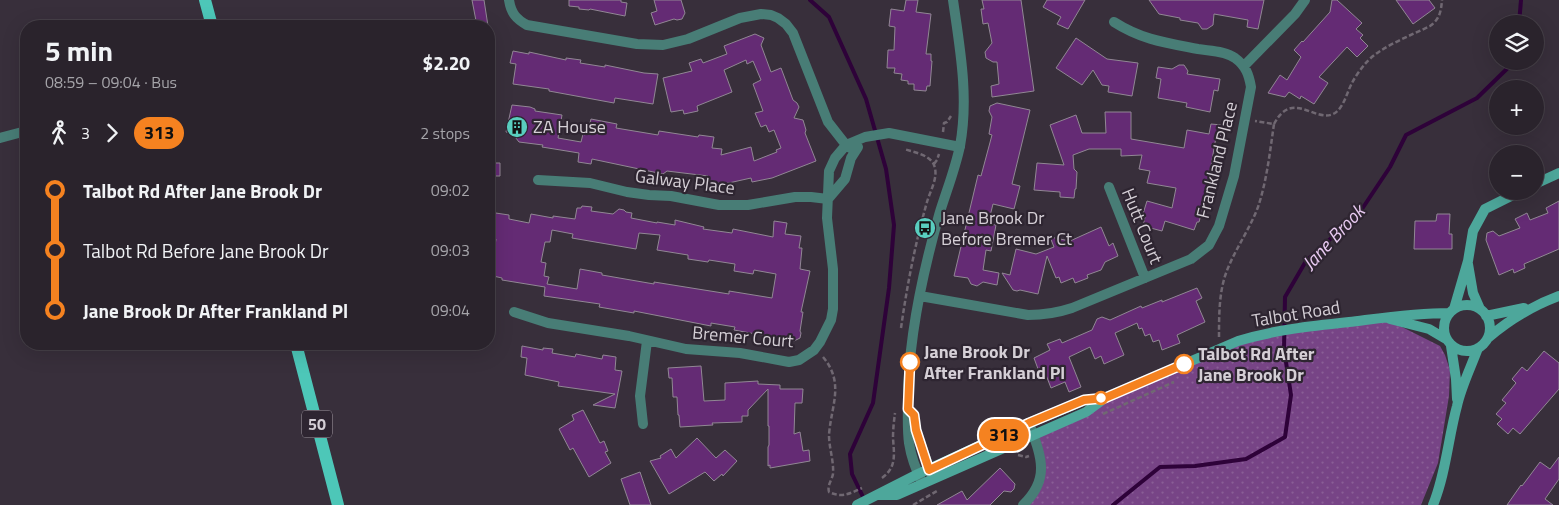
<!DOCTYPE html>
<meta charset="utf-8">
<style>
body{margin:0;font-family:"Titillium Web",sans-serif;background:#362f38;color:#f1f3f6;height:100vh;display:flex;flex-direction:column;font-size:19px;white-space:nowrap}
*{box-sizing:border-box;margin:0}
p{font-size:16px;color:#a5a4a9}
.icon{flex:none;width:28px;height:28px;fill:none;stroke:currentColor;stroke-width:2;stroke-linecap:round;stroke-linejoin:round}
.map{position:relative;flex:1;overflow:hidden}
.sheet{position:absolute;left:20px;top:20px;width:475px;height:330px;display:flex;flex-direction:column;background:#2a232c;border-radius:20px;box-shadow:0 5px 20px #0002,0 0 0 1px #464048}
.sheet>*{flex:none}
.badge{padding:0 10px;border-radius:16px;font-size:18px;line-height:32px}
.buttons{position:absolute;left:1489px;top:15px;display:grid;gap:10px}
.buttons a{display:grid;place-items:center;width:55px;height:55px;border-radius:50%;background:#2a232c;box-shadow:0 5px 20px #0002,0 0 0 1px #464048;font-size:25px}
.map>.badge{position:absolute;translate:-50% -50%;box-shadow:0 0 0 2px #fff}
.legs{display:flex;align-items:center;gap:8px;height:55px;padding:0 25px;font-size:16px}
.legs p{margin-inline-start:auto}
.overview{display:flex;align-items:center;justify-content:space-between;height:85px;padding:0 25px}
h1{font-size:28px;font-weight:700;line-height:38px}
ul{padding:0 25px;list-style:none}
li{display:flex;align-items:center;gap:18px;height:60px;font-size:19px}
li i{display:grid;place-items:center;width:8px;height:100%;margin:0 6px;background:currentColor}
li i::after{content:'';width:12px;height:12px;margin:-6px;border:4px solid;border-radius:50%;background:#2a232c}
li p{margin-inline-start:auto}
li:first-child i{background:linear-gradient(#0000 50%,currentColor 0)}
li:last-child i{background:linear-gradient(currentColor 50%,#0000 0)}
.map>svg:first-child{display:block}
.park{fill:url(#park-dots)}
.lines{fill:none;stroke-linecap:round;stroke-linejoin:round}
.stream{stroke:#2e0239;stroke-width:4}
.building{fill:#642b74;stroke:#918794;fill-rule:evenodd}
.path{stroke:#706872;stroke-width:2.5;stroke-dasharray:5 2.5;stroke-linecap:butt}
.street{stroke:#487d76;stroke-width:10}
.secondary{stroke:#4da79b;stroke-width:10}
.primary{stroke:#4dc7b8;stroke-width:12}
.line-1-casing{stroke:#fff;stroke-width:11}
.line-1{stroke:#f58220;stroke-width:8}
.stop-1-dot{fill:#fff;stroke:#f58220;stroke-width:2.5}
.labels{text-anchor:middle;stroke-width:4.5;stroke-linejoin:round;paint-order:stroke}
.shield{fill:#2e2531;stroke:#a39ca4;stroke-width:1}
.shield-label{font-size:16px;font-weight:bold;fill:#d5cfd6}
.poi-label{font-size:18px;fill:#d5cfd6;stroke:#2e2531;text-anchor:start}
.street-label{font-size:18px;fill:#d5cfd6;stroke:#2e2531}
.stop-label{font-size:18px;font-weight:bold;fill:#d5cfd6;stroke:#2e2531;text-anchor:start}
.water-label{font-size:19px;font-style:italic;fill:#e9caf2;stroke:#2e2531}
</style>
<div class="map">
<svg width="1559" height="505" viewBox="0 0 1559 505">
<defs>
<pattern id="park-dots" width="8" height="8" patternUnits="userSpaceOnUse" patternTransform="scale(1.25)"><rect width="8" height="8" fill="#774486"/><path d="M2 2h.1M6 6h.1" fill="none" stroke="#895e96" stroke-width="1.8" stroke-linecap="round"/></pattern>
</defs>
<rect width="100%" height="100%" fill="#382f3b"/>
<path class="park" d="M 1384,318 L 1440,346 L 1445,355 L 1450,370 L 1449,396 L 1438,463 L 1421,505 L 1023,505 L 1039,484 L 1034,435 L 1238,341 Z"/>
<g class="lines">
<path class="stream" d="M 810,0 L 829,17 L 866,99 L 886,169 L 894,225 L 889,288 L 873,403 L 850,454 L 852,474 L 865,501
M 1519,24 L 1521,0
M 1113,505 L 1160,467 L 1195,466 L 1246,459 L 1285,437 L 1291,395 L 1284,349 L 1285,297 L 1306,261 L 1360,212 L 1390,167 L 1406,135 L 1477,98 L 1515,61"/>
</g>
<path class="building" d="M 472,0 L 484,0 L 488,26 L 477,26 Z
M 569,0 L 621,0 L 621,2 L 627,3 L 625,16 L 590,9 L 589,10 L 579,9 L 579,7 L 569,6 Z
M 654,0 L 681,0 L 685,13 L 682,19 L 677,20 L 674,19 L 655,25 L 651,13 L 657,11 Z
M 906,0 L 918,0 L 916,12 L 931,14 L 926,54 L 931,54 L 931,61 L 932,61 L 930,86 L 927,86 L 926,91 L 914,90 L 914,84 L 908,84 L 908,81 L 901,80 L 902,74 L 894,73 L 895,68 L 887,68 L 888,50 L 894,50 L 895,27 L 889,26 L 891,9 L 904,11 Z
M 982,0 L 1021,0 L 1034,91 L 992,97 L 991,86 L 999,84 L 997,62 L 993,62 L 986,58 L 985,52 L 992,43 L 988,23 L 983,24 L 981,9 L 984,9 Z
M 1047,0 L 1085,0 L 1068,29 L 1057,24 L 1061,17 L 1043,7 Z
M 1149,0 L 1264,0 L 1258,29 L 1247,27 L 1248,20 L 1214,14 L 1213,25 L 1207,29 L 1202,29 L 1198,23 L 1180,20 L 1180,18 L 1159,14 Z
M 1332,0 L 1337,0 L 1362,23 L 1356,29 L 1363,35 L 1360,38 L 1368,46 L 1357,57 L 1347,47 L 1319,77 L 1328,83 L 1314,104 L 1301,96 L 1300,99 L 1289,92 L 1285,97 L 1268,93 L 1280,75 L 1287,80 L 1301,57 L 1294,50 L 1302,41 L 1303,42 L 1330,12 Z
M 1396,0 L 1429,0 L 1435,8 L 1413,24 Z
M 755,34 L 764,38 L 761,45 L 771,72 L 781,68 L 793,100 L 797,103 L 799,107 L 794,118 L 803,120 L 806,130 L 805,133 L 816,161 L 772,178 L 752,182 L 751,178 L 724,184 L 707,181 L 708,176 L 667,171 L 663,174 L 592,159 L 591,164 L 578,162 L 579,153 L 542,147 L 543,145 L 519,142 L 512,133 L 506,132 L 512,105 L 530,107 L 535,109 L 535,111 L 562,115 L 558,138 L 581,142 L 583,134 L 585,135 L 587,127 L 589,127 L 591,119 L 617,124 L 616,128 L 658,135 L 659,131 L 698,137 L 699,135 L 714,137 L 712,148 L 722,149 L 721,155 L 751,147 L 754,161 L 777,152 L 776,150 L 781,148 L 774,130 L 769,132 L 766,125 L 761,127 L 755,113 L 763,111 L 753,84 L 761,80 L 753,61 L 747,64 L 746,60 L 724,70 L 732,92 L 697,106 L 698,111 L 684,114 L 683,110 L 671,112 L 663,78 L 692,71 L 689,63 L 701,59 L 703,63 L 727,54 L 724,46 Z
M 1076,38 L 1107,59 L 1138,63 L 1132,96 L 1108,92 L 1109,86 L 1102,85 L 1093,70 L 1082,85 L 1056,68 Z
M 513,51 L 529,54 L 529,52 L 566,60 L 566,58 L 581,60 L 580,63 L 605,67 L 605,65 L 644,73 L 658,74 L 653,104 L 615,98 L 614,103 L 549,91 L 549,89 L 513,84 L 516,64 L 510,63 Z
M 1179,65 L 1184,65 L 1188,71 L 1187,74 L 1220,79 L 1218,91 L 1214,90 L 1210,112 L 1186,107 L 1187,103 L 1158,98 L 1161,79 L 1156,78 L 1158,67 L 1172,69 Z
M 997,103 L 1030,110 L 1012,184 L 1020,186 L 1014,209 L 993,204 L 988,224 L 996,225 L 991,251 L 986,250 L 983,270 L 999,273 L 997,285 L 983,282 L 977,286 L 971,284 L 968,278 L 954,276 L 978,175 L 981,176 L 992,135 L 989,134 L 992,117 L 989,111 L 990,106 Z
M 1105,112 L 1131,112 L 1131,139 L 1184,148 L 1187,130 L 1209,134 L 1211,124 L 1222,125 L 1220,138 L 1216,137 L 1205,200 L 1199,222 L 1197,222 L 1194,230 L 1165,221 L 1162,231 L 1143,226 L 1145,217 L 1142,217 L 1147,201 L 1172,208 L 1176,188 L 1147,183 L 1150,171 L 1139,169 L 1142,155 L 1121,156 L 1121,149 L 1089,149 L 1073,155 L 1074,169 L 1077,172 L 1076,189 L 1075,189 L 1074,198 L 1060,197 L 1060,192 L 1034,190 L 1037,163 L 1064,165 L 1050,125 L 1076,115 L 1082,133 L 1106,133 Z
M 489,163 L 500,163 L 500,176 L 489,176 Z
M 1559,201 L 1559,249 L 1524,264 L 1525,268 L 1514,273 L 1513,269 L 1499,275 L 1486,240 L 1487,233 L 1493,231 L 1499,236 L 1520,228 L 1515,219 L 1527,213 L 1530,220 L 1548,213 L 1546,208 Z
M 582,206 L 592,207 L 591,211 L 613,214 L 619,209 L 624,210 L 626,212 L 632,213 L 631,218 L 657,223 L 657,222 L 675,225 L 675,220 L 704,227 L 703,229 L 732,233 L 733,229 L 773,237 L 774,221 L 787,223 L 785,234 L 801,236 L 799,248 L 802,248 L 800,269 L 810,271 L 801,312 L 803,312 L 800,331 L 801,333 L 800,338 L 794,341 L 734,330 L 735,327 L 711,323 L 711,326 L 634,311 L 634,313 L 599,307 L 600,304 L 544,296 L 545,287 L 502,280 L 502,278 L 489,275 L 489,265 L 492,265 L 496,239 L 489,238 L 489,212 L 509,215 L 509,219 L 529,223 L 531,214 L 553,218 L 553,216 L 575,219 L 577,208 L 581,208 ZM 552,230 L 573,234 L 572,238 L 636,249 L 639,233 L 660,235 L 657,250 L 688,255 L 688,259 L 708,262 L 709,260 L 735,264 L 734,271 L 753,274 L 754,270 L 776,274 L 772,298 L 729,291 L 729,294 L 654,282 L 654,284 L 602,275 L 602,273 L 580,269 L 577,289 L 547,284 L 549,277 L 544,276 L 546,263 L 541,262 L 545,242 L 550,242 Z
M 1437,214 L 1450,214 L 1449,234 L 1452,234 L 1452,249 L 1414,249 L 1415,221 L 1436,221 Z
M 1101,227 L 1109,246 L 1113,243 L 1118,256 L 1105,262 L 1101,270 L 1087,275 L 1088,278 L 1075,283 L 1073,278 L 1061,283 L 1059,277 L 1056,278 L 1047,256 L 1038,294 L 1020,290 L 1017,291 L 1013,290 L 1002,273 L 1010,275 L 1016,249 L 1036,254 L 1054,247 L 1050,237 L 1070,241 Z
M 1197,288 L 1202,298 L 1196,301 L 1205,322 L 1177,335 L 1180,343 L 1162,350 L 1159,340 L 1153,342 L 1150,334 L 1145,336 L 1142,328 L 1139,329 L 1137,323 L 1115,333 L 1124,355 L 1104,364 L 1101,356 L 1095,359 L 1090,347 L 1069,357 L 1081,387 L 1069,392 L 1065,382 L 1051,388 L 1043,367 L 1038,369 L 1034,358 L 1050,350 L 1047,344 L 1060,339 L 1062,343 L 1092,330 L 1097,319 L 1102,317 L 1110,320 L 1141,306 L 1142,308 L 1162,300 L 1162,302 Z
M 522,346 L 543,350 L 543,348 L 553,349 L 552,353 L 575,357 L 576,354 L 602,359 L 603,355 L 616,357 L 615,370 L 622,371 L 615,408 L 593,405 L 615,394 L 558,386 L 559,382 L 525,375 L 527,358 L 521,357 Z
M 1544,351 L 1559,363 L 1559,389 L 1520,434 L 1513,428 L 1508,434 L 1497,424 L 1502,419 L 1496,414 L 1506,403 L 1502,400 L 1516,383 L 1512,379 L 1522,367 L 1527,371 Z
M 701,366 L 704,401 L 725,400 L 725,383 L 758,381 L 758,384 L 780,385 L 780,389 L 803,389 L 802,403 L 795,403 L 794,434 L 800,432 L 803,451 L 809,450 L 810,461 L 770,468 L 770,465 L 768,466 L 768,447 L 769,445 L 769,426 L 768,426 L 768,389 L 748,410 L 748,416 L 742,416 L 742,422 L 712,423 L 713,425 L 680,427 L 679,415 L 678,415 L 677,397 L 673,397 L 672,378 L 669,378 L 668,368 Z
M 583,410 L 600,443 L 604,441 L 608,451 L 605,452 L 611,463 L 589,477 L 573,448 L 570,450 L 559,429 L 574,420 L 572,415 Z
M 697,438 L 716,458 L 725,450 L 737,461 L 723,476 L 722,474 L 714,481 L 705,472 L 669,494 L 650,461 L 661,458 L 660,456 L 671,449 L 676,458 Z
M 1559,457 L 1559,479 L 1545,499 L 1553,505 L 1507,505 L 1521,485 L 1522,486 L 1540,462 L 1550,469 Z
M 1000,468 L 1015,484 L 1014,489 L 1011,492 L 1004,491 L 990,505 L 937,505 L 962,491 L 967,500 Z
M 640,472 L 651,505 L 630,505 L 621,479 Z"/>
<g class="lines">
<path class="path" d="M 1274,124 C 1293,88 1316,125 1335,113 C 1344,107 1347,92 1352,83 C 1355,77 1360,70 1365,64 C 1379,47 1410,36 1430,26 C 1440,19 1441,11 1442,0
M 943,132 L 944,123 L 947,122 L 951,116
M 934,164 L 937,160 L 939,154
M 901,328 C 907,286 915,244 927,202 C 930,191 939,177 934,165 C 930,155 914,152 904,149
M 1219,337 C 1219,317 1219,295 1225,276 C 1233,252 1249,231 1258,207 C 1267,180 1270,151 1274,124 L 1255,121
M 823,357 C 845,383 831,406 829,435 C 829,448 834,461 833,474 C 832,480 827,485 829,492 C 842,498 849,494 862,488
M 1103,414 L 1174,382
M 1018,455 L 1026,457 L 1029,456
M 882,478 C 897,467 894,454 893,438 C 893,429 894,421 895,413
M 913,505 L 937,491"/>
<path class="street" d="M 509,0 C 511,13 516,19 527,25 L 637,44 L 663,45 L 688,39 L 740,18 L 761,14 L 771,15 L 778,18 L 786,24 L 793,33 L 828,122 L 846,145 L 855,151
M 1244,66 L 1295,14 L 1305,0
M 0,138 L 26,131
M 538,180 L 590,183 L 627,192 L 649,195 L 671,196 L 719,205 L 748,205 L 795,197 L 811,197 L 828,199
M 1109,187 L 1145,278
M 828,199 L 845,179 L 851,158 L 858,147
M 920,296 L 1028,315 C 1044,315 1057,313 1072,308 L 1191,259 L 1209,245 L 1219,226 L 1234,176 L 1251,87 C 1249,75 1246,66 1235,58 C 1226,51 1210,51 1198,49 C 1167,43 1142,40 1114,22
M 514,312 L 548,323 L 629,336 L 686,349 L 740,353 L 789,362 L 799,360 L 814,350 L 820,342 L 831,320 L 833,309 L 833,269 L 827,218 L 829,171 L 835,158 L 846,145 L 865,137 L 889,133 L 960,147
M 908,409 L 913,415 L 916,430 L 932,477
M 643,424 L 640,396 L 647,341
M 922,482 C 916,470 911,456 909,443 C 907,428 908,415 908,401 C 908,339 922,275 939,215 C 946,192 955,170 960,146 C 969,97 960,49 953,0
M 1023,505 C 1051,478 1041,456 1029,423"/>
<path class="secondary" d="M 1535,184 L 1559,173
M 1468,264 L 1473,293 L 1480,309
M1444 328a23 23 0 1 1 46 0a23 23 0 1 1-46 0Z
M 1454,309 L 1468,261 L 1473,231 L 1485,209 L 1521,191
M 1486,316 L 1524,308
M 1390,319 L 1429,329 L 1446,339
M 1488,338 C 1509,320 1532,306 1559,296
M 1451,346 L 1456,379 L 1457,399
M 879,495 L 897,495 L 1086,412 L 1105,398 L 1238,341 C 1274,330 1311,326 1349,322 C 1382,318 1415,313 1449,313
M 857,505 L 918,474 L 1029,423 L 1085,400 L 1104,398
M 1433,505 C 1446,473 1448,439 1457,406 C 1461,387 1471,367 1478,348"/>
<path class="primary" d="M 205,0 L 212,26
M 296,344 L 338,505"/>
</g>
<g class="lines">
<g class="line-1-casing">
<path id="line-1" d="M 910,362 L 908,409 L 914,415 L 916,430 L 929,470 L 1029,423 L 1084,400 L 1105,398 L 1184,364"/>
</g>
<use href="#line-1" class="line-1"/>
</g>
<defs>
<g id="building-disc" transform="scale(1.125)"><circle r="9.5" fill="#59cebf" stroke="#2e2531"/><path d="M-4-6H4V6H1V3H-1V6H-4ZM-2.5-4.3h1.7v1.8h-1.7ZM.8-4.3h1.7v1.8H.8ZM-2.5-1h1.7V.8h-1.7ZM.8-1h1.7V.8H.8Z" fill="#111"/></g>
<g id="bus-disc" transform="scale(1.125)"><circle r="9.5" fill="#59cebf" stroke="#2e2531"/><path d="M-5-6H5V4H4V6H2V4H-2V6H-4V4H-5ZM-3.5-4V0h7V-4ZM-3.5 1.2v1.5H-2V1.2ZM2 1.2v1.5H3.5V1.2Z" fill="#111"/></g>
</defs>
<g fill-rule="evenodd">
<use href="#building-disc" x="517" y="127"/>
<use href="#bus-disc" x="925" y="228"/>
</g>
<g class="stop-1-dot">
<circle cx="910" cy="362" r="9"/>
<circle cx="1184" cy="364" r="9"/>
<circle cx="1101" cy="398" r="6"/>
</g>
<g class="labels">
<rect class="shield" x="302" y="410.5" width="30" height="27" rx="4"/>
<g class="shield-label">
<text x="317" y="430">50</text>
</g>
<g class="poi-label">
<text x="533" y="133">ZA House</text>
<text x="941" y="224">Jane Brook Dr<tspan x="941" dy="21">Before Bremer Ct</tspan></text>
</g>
<g class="street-label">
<text transform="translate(1217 160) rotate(-76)" y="6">Frankland Place</text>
<text transform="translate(685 182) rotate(7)" y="6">Galway Place</text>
<text transform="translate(1142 226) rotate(68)" y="6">Hutt Court</text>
<text transform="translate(1296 314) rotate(-9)" y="6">Talbot Road</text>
<text transform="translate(743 337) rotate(5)" y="6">Bremer Court</text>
</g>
<g class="stop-label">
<text x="924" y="358">Jane Brook Dr<tspan x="924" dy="21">After Frankland Pl</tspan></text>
<text x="1198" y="360">Talbot Rd After<tspan x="1198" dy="21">Jane Brook Dr</tspan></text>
</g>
<g class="water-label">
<text transform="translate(1333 237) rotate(-47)" y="7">Jane Brook</text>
</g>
</g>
</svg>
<div class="buttons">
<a><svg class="icon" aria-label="layers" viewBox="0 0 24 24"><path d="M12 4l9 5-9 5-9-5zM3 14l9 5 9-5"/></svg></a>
<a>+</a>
<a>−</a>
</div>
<b class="badge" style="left:1004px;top:435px;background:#f58220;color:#111">313</b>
<section class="sheet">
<div class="overview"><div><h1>5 min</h1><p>08:59 – 09:04 · Bus</p></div><b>$2.20</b></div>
<div class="legs"><svg class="icon" aria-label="walk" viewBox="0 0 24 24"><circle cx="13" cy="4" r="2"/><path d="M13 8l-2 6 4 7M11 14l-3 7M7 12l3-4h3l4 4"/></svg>3<svg class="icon" aria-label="forward" viewBox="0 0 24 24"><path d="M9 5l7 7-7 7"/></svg><b class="badge" style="background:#f58220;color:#111">313</b><p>2 stops</p></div>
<ul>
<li><i style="color:#f58220"></i><b>Talbot Rd After Jane Brook Dr</b><p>09:02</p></li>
<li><i style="color:#f58220"></i><span>Talbot Rd Before Jane Brook Dr</span><p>09:03</p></li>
<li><i style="color:#f58220"></i><b>Jane Brook Dr After Frankland Pl</b><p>09:04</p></li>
</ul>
</section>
</div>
